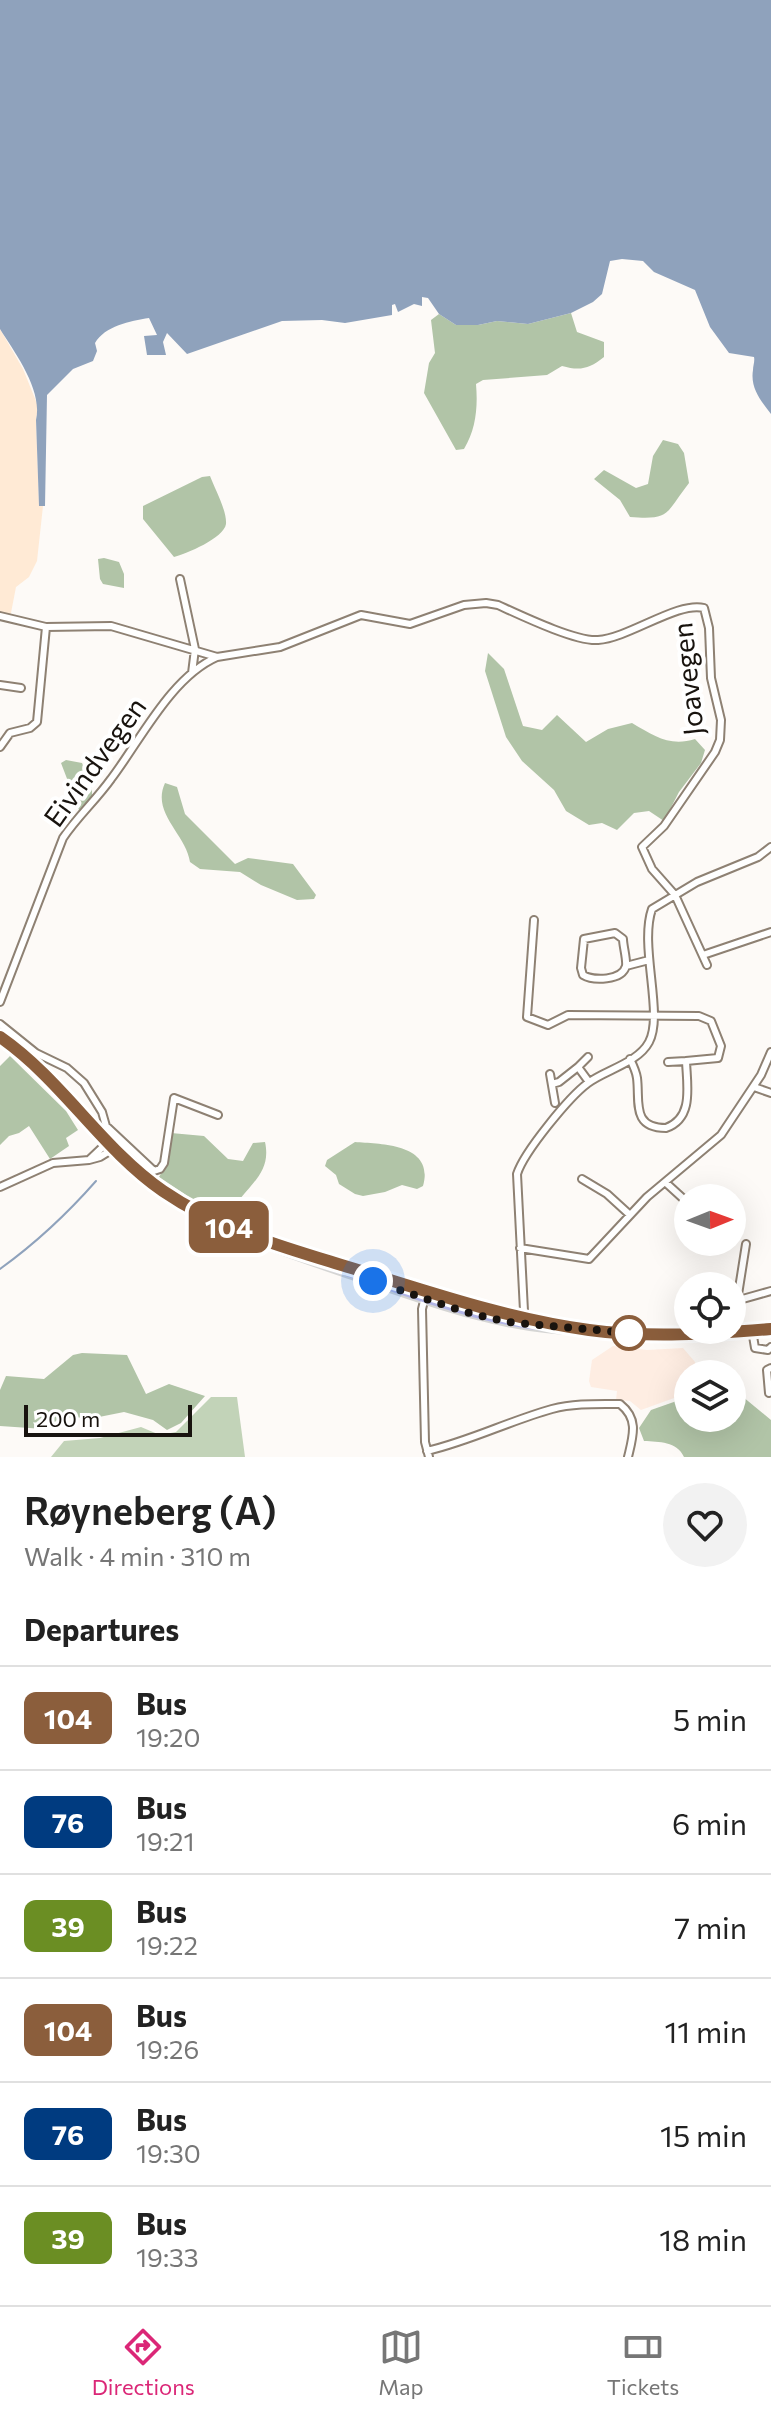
<!DOCTYPE html>
<meta charset="utf-8">
<style>
body{margin:0;font-family:Commissioner,sans-serif;background:#f2f2f2;color:#222;height:100vh;display:flex;flex-direction:column;font-size:30px;white-space:nowrap}
*{box-sizing:border-box;margin:0}
p{font-size:26px;color:#767676}
.icon{flex:none;width:44px;height:44px;fill:none;stroke:currentColor;stroke-width:2;stroke-linecap:round;stroke-linejoin:round}
.map{position:relative;height:1457px;overflow:hidden}
.details{display:flex;flex-direction:column;background:#fff;flex:1}
.details>*{flex:none}
.badge{padding:0 16px;border-radius:12px;font-size:28px;line-height:52px}
.needle{width:52px;rotate:89deg}
.controls{position:absolute;left:674px;top:1184px;display:grid;gap:16px}
.controls a{display:grid;place-items:center;width:72px;height:72px;border-radius:50%;background:#fff;box-shadow:0 8px 32px #0002;font-size:40px}
.scale{position:absolute;left:24px;bottom:20px;width:168px;box-sizing:border-box;padding-left:8px;border:4px solid #18130e;border-top:0;font-size:22px;line-height:28px;white-space:nowrap;color:#18130e;-webkit-text-stroke:6px #fff;paint-order:stroke}
.you{position:absolute;width:40px;height:40px;margin:-20px;border:6px solid #fff;border-radius:50%;background:#1a73e8;box-shadow:0 0 0 12px #1a73e833}
.map>.badge{position:absolute;translate:-50% -50%;box-shadow:0 0 0 4px #fff}
h2{padding:0 24px;font-size:30px;line-height:72px}
.round{display:grid;place-items:center;flex:none;width:84px;height:84px;border-radius:42px;background:#f2f2f2}
.headline{display:flex;align-items:center;justify-content:space-between;height:136px;padding:0 24px}
h1{font-size:38px;font-weight:600;line-height:60px}
ul{padding:0;list-style:none}
li{display:flex;align-items:center;gap:24px;height:104px;padding:0 24px;border-top:2px solid #e0e0e0}
li div{flex:1}
li b{display:block;font-size:30px}
li em{font-style:normal}
li .badge{min-width:88px;font-weight:700;text-align:center}
.menu{display:flex;justify-content:space-around;align-items:center;height:112px;border-top:2px solid #e0e0e0;background:#fff;font-size:22px;color:#767676}
.menu a{display:grid;justify-items:center;gap:4px}
.menu .selected{color:#db2777}
.map>svg:first-child{display:block}
.built{fill:#ffead5}
.education{fill:#feede2}
.green{fill:#c2d3b8}
.forest{fill:#b1c4a7}
.water{fill:#8fa2bc}
.lines{fill:none;stroke-linecap:round;stroke-linejoin:round}
.stream{stroke:#8fa2bc;stroke-width:2}
.street-casing{stroke:#8e8173;stroke-width:10}
.primary-casing{stroke:#d5d5d4;stroke-width:13}
.street{stroke:#fff;stroke-width:6}
.primary{stroke:#b2b5e6;stroke-width:9}
.line-casing{stroke:#fff;stroke-width:18}
.line{stroke:#8b5e3c;stroke-width:12}
.walk{stroke:#18130e;stroke-width:8;stroke-dasharray:0 14.4}
.stop-dot{fill:#fff;stroke:#8b5e3c;stroke-width:4}
.labels{text-anchor:middle;stroke-width:8;stroke-linejoin:round;paint-order:stroke}
.street-label{font-size:28px;fill:#18130e;stroke:#fff}
</style>
<div class="map">
<svg width="771" height="1457" viewBox="0 0 771 1457">
<rect width="100%" height="100%" fill="#fdfaf7"/>
<path class="built" d="M 0,329 L 23,369 L 38,406 L 36,420 L 39,506 L 43,506 L 37,561 L 29,577 L 16,587 L 10,618 L 0,615 Z"/>
<path class="education" d="M 613,1346 L 647,1350 L 683,1348 L 695,1362 L 696,1374 L 688,1374 L 688,1393 L 641,1410 L 630,1401 L 616,1400 L 617,1391 L 591,1387 L 589,1381 L 592,1360 Z"/>
<path class="green" d="M 211,1397 L 237,1397 L 245,1457 L 51,1457 L 64,1441 L 100,1438 L 141,1427 L 160,1435 L 176,1432 Z"/>
<path class="forest" d="M 571,313 L 577,332 L 604,342 L 604,357 C 589,369 580,371 562,366 L 547,375 L 483,380 L 476,384 C 478,407 476,429 464,449 L 456,450 L 424,393 L 429,363 L 435,353 L 431,320 L 439,314 L 456,325 L 478,325 L 497,321 L 528,324 Z
M 663,440 L 678,444 L 684,453 L 689,483 C 665,514 671,520 630,517 L 620,500 L 594,479 L 604,470 L 636,488 L 648,484 L 653,456 Z
M 210,476 C 215,489 227,511 226,524 C 224,538 186,554 174,557 L 143,519 L 143,506 L 202,477 Z
M 104,558 L 119,562 L 124,574 L 124,588 L 103,584 L 100,579 L 98,559 Z
M 488,653 L 504,669 L 523,726 L 542,730 L 557,715 L 586,742 L 608,729 L 632,723 C 654,736 670,747 695,739 L 705,750 L 701,763 L 679,792 L 664,821 L 649,811 L 634,813 L 617,830 L 602,823 L 589,825 L 566,811 L 554,790 L 522,761 L 506,737 L 485,671 Z
M 66,760 L 82,763 L 92,788 L 92,797 L 79,810 L 61,763 Z
M 165,783 L 177,787 L 185,814 L 235,864 L 248,858 L 293,864 L 316,895 L 314,899 L 297,900 L 261,885 L 240,872 L 200,869 L 190,862 C 186,834 151,813 165,783 Z
M 10,1056 L 66,1111 L 78,1130 L 66,1138 L 69,1146 L 50,1159 L 29,1126 L 19,1133 L 9,1136 L 0,1145 L 0,1066 Z
M 171,1133 L 204,1136 L 228,1159 L 243,1161 L 253,1143 L 265,1142 C 273,1178 240,1188 229,1218 L 192,1199 L 159,1177 L 169,1160 Z
M 355,1142 C 382,1144 435,1144 423,1186 L 417,1189 L 402,1185 L 385,1192 L 363,1196 L 355,1194 L 339,1184 L 336,1175 L 325,1166 L 327,1160 Z
M 82,1353 L 127,1355 L 146,1394 L 169,1384 L 205,1396 L 181,1423 L 167,1430 L 153,1420 L 124,1412 L 94,1418 L 62,1417 L 44,1429 L 0,1426 L 0,1390 L 6,1376 L 44,1379 L 73,1355 Z
M 732,1392 L 737,1392 L 771,1420 L 771,1457 L 684,1457 C 677,1441 659,1442 644,1441 L 639,1428 L 651,1410 L 688,1397 L 688,1418 L 732,1418 Z"/>
<path class="water" d="M 0,0 L 771,0 L 771,414 C 761,401 750,388 753,370 C 753,366 755,361 754,357 L 729,353 L 710,327 L 695,290 L 654,272 L 643,261 L 622,259 L 610,261 L 602,294 L 593,302 L 571,313 L 528,324 L 497,321 L 478,325 L 456,325 L 439,314 L 428,298 L 422,297 L 422,306 L 414,304 L 398,312 L 395,304 L 392,305 L 392,315 L 345,323 L 322,320 L 282,321 L 187,354 L 167,333 L 163,342 L 166,355 L 147,355 L 144,336 L 157,335 L 149,318 C 130,321 105,326 95,343 L 97,351 L 93,361 L 73,369 L 47,395 L 45,506 L 39,506 L 36,420 C 43,390 15,353 0,329 Z"/>
<g class="lines">
<path class="stream" d="M 0,1269 C 36,1243 67,1214 96,1181"/>
<g class="street-casing">
<path id="street" d="M 180,579 L 195,649 L 192,673
M 0,616 L 46,627 L 111,626 L 217,657 L 280,647 L 361,615 L 410,624 L 464,605 L 486,603 L 498,605 C 520,615 576,642 598,640 C 629,638 678,601 704,608 L 709,628 L 711,678 L 721,720 L 720,740 L 715,752 L 664,826 L 642,847 L 652,869 L 675,895 L 707,965
M 0,685 L 21,688
M 0,747 L 10,733 L 30,728 L 37,722 L 46,627
M 534,920 L 527,1017 L 548,1025 L 568,1015 L 699,1016 L 711,1021 L 721,1046 L 718,1058 L 686,1061 C 687,1086 694,1118 666,1128 C 631,1128 640,1101 637,1078 C 636,1071 633,1065 630,1059
M 615,933 L 623,939 C 623,946 627,959 626,966 C 622,981 593,981 583,975 L 581,968 L 584,939 Z
M 703,955 L 771,932
M 626,966 L 649,960
M 0,1002 L 63,838 C 77,817 96,800 111,779 C 140,741 171,677 217,657
M 0,1024 L 36,1053 L 67,1068 L 84,1083 L 102,1112 L 106,1126 L 154,1171 L 160,1169 L 164,1163 L 174,1098 L 218,1115
M 668,1062 L 686,1061
M 578,1067 L 588,1057
M 550,1074 L 555,1103
M 552,1084 L 559,1082 L 578,1067 L 589,1082
M 754,1087 L 771,1093
M 107,1143 L 89,1160 L 100,1157 L 113,1149
M 582,1179 L 607,1194 L 630,1215
M 665,1182 L 688,1203
M 0,1187 L 53,1163 L 89,1160
M 520,1248 L 589,1259 L 647,1197 L 721,1135 L 761,1075 L 771,1052
M 425,1297 L 422,1309 L 425,1442 L 429,1457
M 684,1301 L 688,1301
M 737,1301 L 746,1244
M 732,1302 L 771,1291
M 522,1318 L 524,1311 L 517,1174 C 524,1152 569,1097 588,1083 C 605,1070 638,1063 649,1042 C 664,1014 639,946 652,909 L 697,882 L 758,857 L 771,847
M 752,1330 L 755,1348 L 768,1350 L 771,1347
M 769,1393 L 767,1370 L 771,1368
M 427,1451 C 470,1441 509,1421 552,1409 C 574,1403 597,1404 620,1404 C 639,1419 633,1436 628,1457"/>
</g>
<g class="primary-casing">
<path id="primary" d="M 0,1037 C 52,1073 86,1128 134,1169 C 199,1224 283,1250 363,1277 C 435,1302 503,1327 580,1329
M 374,1275 L 532,1320
M 574,1328 L 634,1334 L 771,1329"/>
</g>
<use href="#street" class="street"/>
<use href="#primary" class="primary"/>
</g>
<g class="lines">
<g class="line-casing">
<path id="line" d="M 0,1037 C 62,1080 101,1148 163,1191 C 220,1230 283,1247 348,1267 C 427,1291 507,1319 589,1330 C 647,1338 713,1334 771,1329"/>
</g>
<use href="#line" class="line"/>
<path class="walk" d="M 373,1281 L 465,1312 L 507,1322 L 629,1333"/>
</g>
<circle class="stop-dot" cx="629" cy="1333" r="16"/>
<g class="labels">
<g class="street-label">
<text transform="translate(688 679) rotate(-96)" y="10">Joavegen</text>
<text transform="translate(95 762) rotate(-54)" y="10">Eivindvegen</text>
</g>
</g>
</svg>
<div class="controls">
<a><svg class="needle" viewBox="-14 -14 28 28"><path d="M0-13l5 13h-10z" fill="#e53935"/><path d="M0 13l5-13h-10z" fill="#767676"/></svg></a>
<a><svg class="icon" aria-label="locate" viewBox="0 0 24 24"><circle cx="12" cy="12" r="6"/><path d="M12 2v4M12 18v4M2 12h4M18 12h4"/></svg></a>
<a><svg class="icon" aria-label="layers" viewBox="0 0 24 24"><path d="M12 4l9 5-9 5-9-5zM3 14l9 5 9-5"/></svg></a>
</div>
<div class="scale">200 m</div>
<div class="you" style="left:373px;top:1281px"></div>
<b class="badge" style="left:229px;top:1227px;background:#8b5e3c;color:#fff">104</b>
</div>
<section class="details">
<div class="headline"><div><h1>Røyneberg (A)</h1><p>Walk · 4 min · 310 m</p></div><a class="round"><svg class="icon" aria-label="heart" viewBox="0 0 24 24"><path d="M12 20l-8-8c-3-5 5-10 8-4 3-6 11-1 8 4z"/></svg></a></div>
<h2>Departures</h2>
<ul>
<li><span class="badge" style="background:#8b5e3c;color:#fff">104</span><div><b>Bus</b><p>19:20</p></div><em>5 min</em></li>
<li><span class="badge" style="background:#003b80;color:#fff">76</span><div><b>Bus</b><p>19:21</p></div><em>6 min</em></li>
<li><span class="badge" style="background:#6b8e23;color:#fff">39</span><div><b>Bus</b><p>19:22</p></div><em>7 min</em></li>
<li><span class="badge" style="background:#8b5e3c;color:#fff">104</span><div><b>Bus</b><p>19:26</p></div><em>11 min</em></li>
<li><span class="badge" style="background:#003b80;color:#fff">76</span><div><b>Bus</b><p>19:30</p></div><em>15 min</em></li>
<li><span class="badge" style="background:#6b8e23;color:#fff">39</span><div><b>Bus</b><p>19:33</p></div><em>18 min</em></li>
</ul>
</section>
<nav class="menu">
<a class="selected"><svg class="icon" aria-label="directions" viewBox="0 0 24 24"><path d="M12 3l9 9-9 9-9-9zM9 14v-3h6M13 9l2 2-2 2"/></svg>Directions</a>
<a><svg class="icon" aria-label="map" viewBox="0 0 24 24"><path d="M3 6l6-2 6 2 6-2v14l-6 2-6-2-6 2zM9 4v14M15 6v14"/></svg>Map</a>
<a><svg class="icon" aria-label="tickets" viewBox="0 0 24 24"><path d="M3 7h18v10H3zM15 7v10"/></svg>Tickets</a>
</nav>
